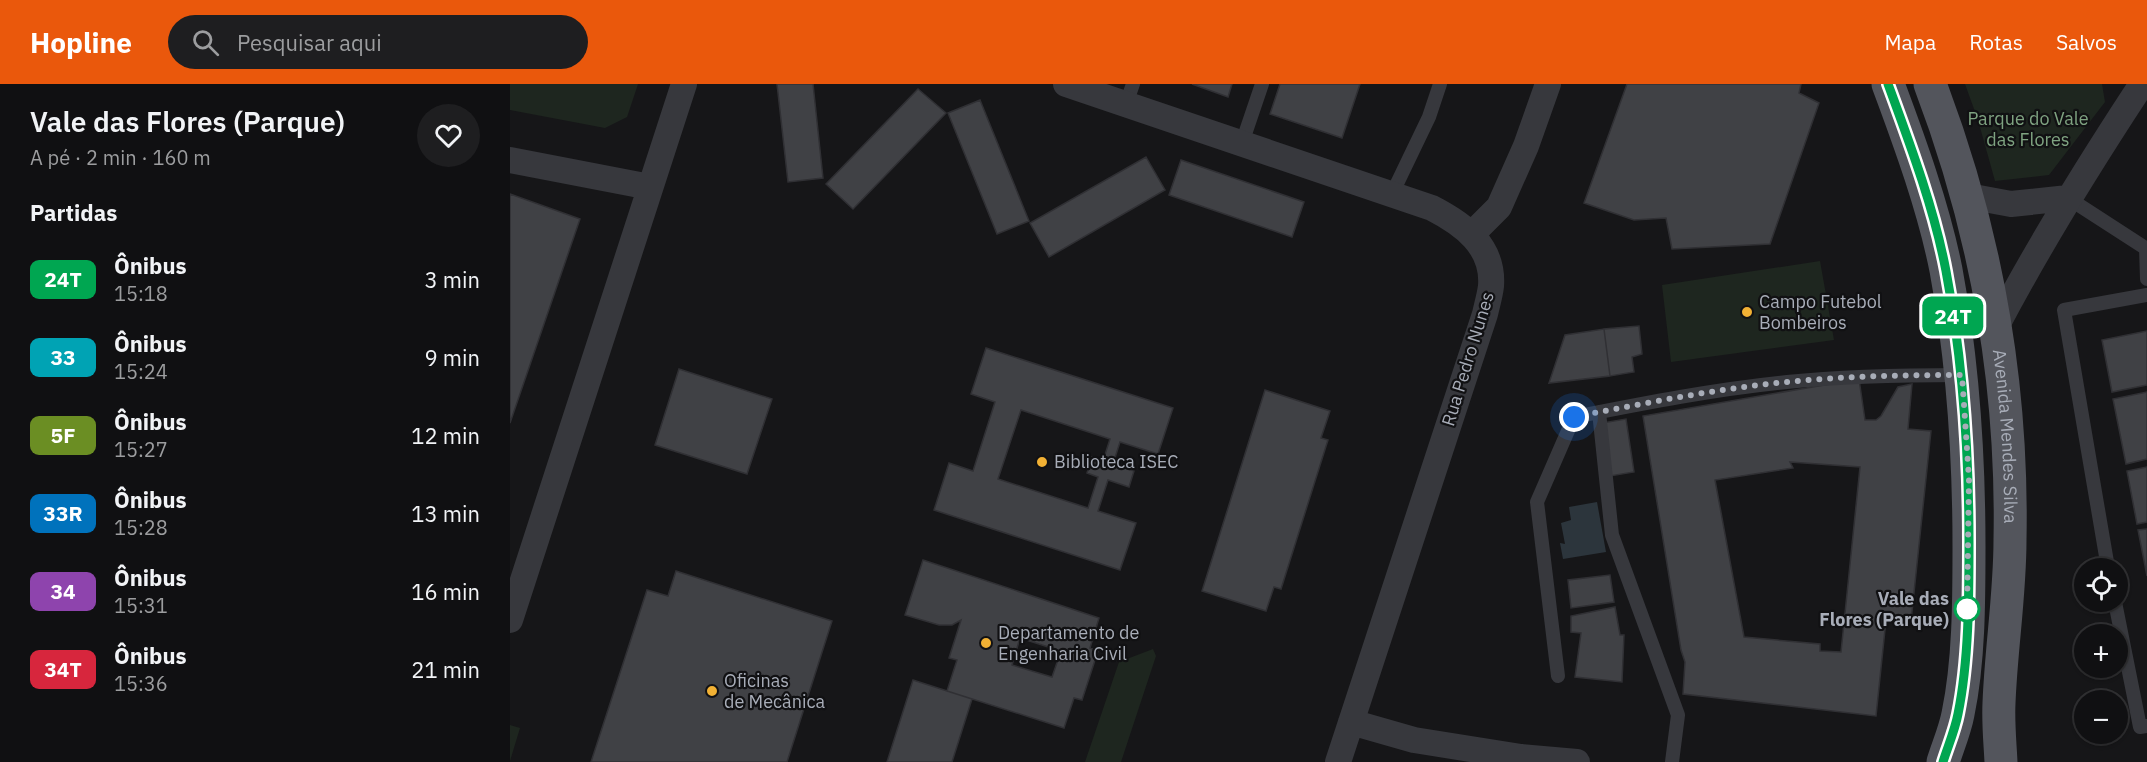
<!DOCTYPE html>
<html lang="pt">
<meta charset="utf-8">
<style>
body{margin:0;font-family:"IBM Plex Sans",sans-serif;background:#1e1e20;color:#f1f3f6;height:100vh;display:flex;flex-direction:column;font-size:22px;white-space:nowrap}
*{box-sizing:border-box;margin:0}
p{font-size:20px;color:#9c9d9f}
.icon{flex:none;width:33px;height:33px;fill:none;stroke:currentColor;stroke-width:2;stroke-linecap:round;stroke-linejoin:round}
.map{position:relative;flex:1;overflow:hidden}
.drawer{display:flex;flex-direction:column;background:#101012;width:510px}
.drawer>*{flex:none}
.badge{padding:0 12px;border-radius:9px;font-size:21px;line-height:39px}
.fabs{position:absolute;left:1564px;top:474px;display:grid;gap:12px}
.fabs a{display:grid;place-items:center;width:54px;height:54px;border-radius:50%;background:#101012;box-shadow:0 2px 4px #0004,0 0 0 2px #303032;font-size:30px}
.you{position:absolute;width:30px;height:30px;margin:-15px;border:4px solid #fff;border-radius:50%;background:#1a73e8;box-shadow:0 0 0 9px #1a73e833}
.map>.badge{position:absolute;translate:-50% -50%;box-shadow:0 0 0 3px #fff}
h2{padding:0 30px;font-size:22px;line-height:54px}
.round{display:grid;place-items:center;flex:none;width:63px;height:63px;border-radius:32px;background:#1e1e20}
.summary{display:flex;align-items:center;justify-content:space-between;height:102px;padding:0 30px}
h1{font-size:28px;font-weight:600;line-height:45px}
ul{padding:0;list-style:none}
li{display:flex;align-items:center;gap:18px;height:78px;padding:0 30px}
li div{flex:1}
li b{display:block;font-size:22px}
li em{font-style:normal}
li .badge{min-width:66px;font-weight:700;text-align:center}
header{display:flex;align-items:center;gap:36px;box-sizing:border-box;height:84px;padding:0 30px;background:#ea580c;color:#fff}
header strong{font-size:28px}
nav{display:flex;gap:33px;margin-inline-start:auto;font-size:21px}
.search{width:420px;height:54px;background:#1e1e20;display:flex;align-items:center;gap:15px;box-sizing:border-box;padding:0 21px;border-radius:33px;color:#9c9d9f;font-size:22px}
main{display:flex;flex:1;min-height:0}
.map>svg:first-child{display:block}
.green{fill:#1e261f}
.water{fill:#2c353c}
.building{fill:#404145;stroke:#303034;stroke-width:1.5;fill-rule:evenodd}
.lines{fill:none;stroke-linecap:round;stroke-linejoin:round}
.lane{stroke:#37383d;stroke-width:14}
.street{stroke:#37383d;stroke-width:26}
.primary{stroke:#53555c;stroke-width:33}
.line-casing{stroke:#fff;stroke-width:14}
.line{stroke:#00a651;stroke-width:9}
.walk{stroke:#a8adb8;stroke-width:6;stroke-dasharray:0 10.8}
.poi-dot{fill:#f2b134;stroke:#111113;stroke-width:2}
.stop-dot{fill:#fff;stroke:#00a651;stroke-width:3}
.labels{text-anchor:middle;stroke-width:4.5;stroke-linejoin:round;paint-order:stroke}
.park-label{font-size:18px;fill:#7fa381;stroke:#111113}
.poi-label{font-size:18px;fill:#a8adb8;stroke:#111113;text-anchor:start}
.street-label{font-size:18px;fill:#a8adb8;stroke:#111113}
.stop-label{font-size:18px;font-weight:bold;fill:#a8adb8;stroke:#111113;text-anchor:end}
</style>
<header>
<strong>Hopline</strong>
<div class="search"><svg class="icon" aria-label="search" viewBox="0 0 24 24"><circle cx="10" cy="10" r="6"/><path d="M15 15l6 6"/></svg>Pesquisar aqui</div>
<nav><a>Mapa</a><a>Rotas</a><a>Salvos</a></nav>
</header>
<main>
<section class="drawer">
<div class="summary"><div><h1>Vale das Flores (Parque)</h1><p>A pé · 2 min · 160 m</p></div><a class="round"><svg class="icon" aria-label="heart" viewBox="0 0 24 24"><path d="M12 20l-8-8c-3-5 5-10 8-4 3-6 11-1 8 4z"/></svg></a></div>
<h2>Partidas</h2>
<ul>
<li><span class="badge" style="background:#00a651;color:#fff">24T</span><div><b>Ônibus</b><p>15:18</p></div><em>3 min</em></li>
<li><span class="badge" style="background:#00a3b4;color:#fff">33</span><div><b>Ônibus</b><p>15:24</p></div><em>9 min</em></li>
<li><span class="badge" style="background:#6b8e23;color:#fff">5F</span><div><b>Ônibus</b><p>15:27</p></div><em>12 min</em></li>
<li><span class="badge" style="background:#0072bc;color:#fff">33R</span><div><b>Ônibus</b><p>15:28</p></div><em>13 min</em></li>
<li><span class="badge" style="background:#8e44ad;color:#fff">34</span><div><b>Ônibus</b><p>15:31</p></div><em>16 min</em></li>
<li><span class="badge" style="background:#d7263d;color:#fff">34T</span><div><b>Ônibus</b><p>15:36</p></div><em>21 min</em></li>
</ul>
</section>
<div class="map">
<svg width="1637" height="678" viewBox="0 0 1637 678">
<rect width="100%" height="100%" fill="#161618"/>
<path class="green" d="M 0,0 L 128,0 L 117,33 L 95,44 L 0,26 Z
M 1455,0 L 1592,0 L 1595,18 L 1539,91 L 1485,97 L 1468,36 Z
M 1310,177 L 1324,256 L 1161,278 L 1152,201 Z
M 643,565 L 646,572 L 611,678 L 575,678 L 609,578 Z
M 0,641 L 10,644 L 0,677 Z"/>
<path class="water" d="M 1087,418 L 1096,468 L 1053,475 L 1050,459 L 1055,460 L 1051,439 L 1061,436 L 1059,423 Z"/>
<path class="building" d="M 267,0 L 303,0 L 313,94 L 278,98 Z
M 682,0 L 722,0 L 718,13 Z
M 770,0 L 850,0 L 832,54 L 760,30 Z
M 1117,0 L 1291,0 L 1289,9 L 1309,19 L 1260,160 L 1162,165 L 1156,134 L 1124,136 L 1074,119 Z
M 408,5 L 436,29 L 343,125 L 316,100 Z
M 470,16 L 519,137 L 487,150 L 438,29 Z
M 636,73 L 655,106 L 539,173 L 520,139 Z
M 671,76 L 794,118 L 782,153 L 659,111 Z
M 0,110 L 70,135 L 0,339 Z
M 1129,242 L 1132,270 L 1122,273 L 1124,288 L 1100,292 L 1094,245 Z
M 1094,245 L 1100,292 L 1039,299 L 1055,251 Z
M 1637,247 L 1637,301 L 1602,308 L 1592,256 Z
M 476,264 L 663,324 L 648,370 L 610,358 L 603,380 L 624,387 L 619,403 L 598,396 L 588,427 L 626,439 L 610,486 L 424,426 L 439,379 L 463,387 L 485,318 L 461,310 ZM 511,326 L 600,355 L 593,377 L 582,373 L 577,389 L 588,393 L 578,424 L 488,395 Z
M 169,285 L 262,315 L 237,390 L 145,361 Z
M 1349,295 L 1355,336 L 1366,336 L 1371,332 L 1388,303 L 1402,300 L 1398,345 L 1421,347 L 1401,537 L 1376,536 L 1366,632 L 1173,610 L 1175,578 L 1171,566 L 1133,332 ZM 1280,378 L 1350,383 L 1331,568 L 1310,567 L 1310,560 L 1234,553 L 1205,396 L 1283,384 Z
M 755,306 L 820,327 L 811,354 L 818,356 L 771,505 L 764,503 L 756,527 L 692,507 Z
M 1637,308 L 1637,375 L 1616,380 L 1603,315 Z
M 1116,335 L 1124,388 L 1100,392 L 1092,339 Z
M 1637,383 L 1637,438 L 1627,440 L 1617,387 Z
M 1637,445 L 1637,492 L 1628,446 Z
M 413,476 L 589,534 L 580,564 L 588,567 L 572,616 L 564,614 L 554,644 L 437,607 L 447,576 L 439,574 L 451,536 L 442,541 L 429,541 L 395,531 ZM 510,554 L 551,567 L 542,593 L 502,581 Z
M 166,487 L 322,537 L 277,678 L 81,678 L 137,506 L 158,512 Z
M 1100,491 L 1104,518 L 1061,524 L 1058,496 Z
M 1105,523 L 1110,551 L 1114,551 L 1112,598 L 1065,593 L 1071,549 L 1061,548 L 1061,532 Z
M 403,596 L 462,615 L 442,678 L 377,678 Z"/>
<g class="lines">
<path class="lane" d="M 616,20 L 623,0
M 732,59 L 752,0
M 882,110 L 919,33 L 930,0
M 1558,114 L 1637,165
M 1636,164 L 1637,195
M 1089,328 L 1102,451 L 1168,631 L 1162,678
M 1598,484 L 1554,226 L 1637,211
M 1605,518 L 1630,643 L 1637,642
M 1048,592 L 1027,418 L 1064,333 C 1135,319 1206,305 1277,298 C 1335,292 1394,291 1452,291"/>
<path class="street" d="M 556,0 L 922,124 C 953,140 984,162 981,202 C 980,211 977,221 975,230 L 828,678
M 0,76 L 140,103
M 1458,112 L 1501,120 L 1558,114
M 962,150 L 989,123 L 1016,62 L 1038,0
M 1486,243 C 1530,159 1580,79 1632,0
M 0,536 L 174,0
M 841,638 L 904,656 L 1011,673 L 1067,678"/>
<g class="primary">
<path d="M 1378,0 C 1400,59 1424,125 1436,186 C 1453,278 1459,369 1459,462 C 1459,517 1459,577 1448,630 C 1445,646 1438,662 1433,678"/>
<path id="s1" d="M 1420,0 C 1476,147 1503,299 1500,456 C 1500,511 1491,565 1489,619 C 1488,639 1490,658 1491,678"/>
</g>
</g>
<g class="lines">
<g class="line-casing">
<path id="line" d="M 1378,0 C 1400,60 1424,124 1436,187 C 1453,277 1459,366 1459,458 C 1459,514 1459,576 1448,630 C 1445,646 1438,662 1433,678"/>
</g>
<use href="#line" class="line"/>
<path class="walk" d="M 1064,333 C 1135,319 1206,305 1277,298 C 1335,292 1394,291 1452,291 L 1459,395 L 1457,530 L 1457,525"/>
</g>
<g class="poi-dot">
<circle cx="1237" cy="228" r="6"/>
<circle cx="532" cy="378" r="6"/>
<circle cx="476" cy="559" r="6"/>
<circle cx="202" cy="607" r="6"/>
</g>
<circle class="stop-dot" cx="1457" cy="525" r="12"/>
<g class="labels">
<g class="park-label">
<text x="1518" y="41">Parque do Vale<tspan x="1518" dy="21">das Flores</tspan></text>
</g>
<g class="poi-label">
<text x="1249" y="224">Campo Futebol<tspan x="1249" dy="21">Bombeiros</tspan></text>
<text x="544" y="384">Biblioteca ISEC</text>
<text x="488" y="555">Departamento de<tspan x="488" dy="21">Engenharia Civil</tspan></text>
<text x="214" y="603">Oficinas<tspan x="214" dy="21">de Mecânica</tspan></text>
</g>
<g class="street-label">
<text transform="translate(958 275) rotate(-73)" y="6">Rua Pedro Nunes</text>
<text dy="6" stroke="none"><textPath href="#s1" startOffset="362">Avenida Mendes Silva</textPath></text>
</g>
<g class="stop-label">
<text x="1439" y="521">Vale das<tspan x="1439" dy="21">Flores (Parque)</tspan></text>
</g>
</g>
</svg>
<div class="fabs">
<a><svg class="icon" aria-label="locate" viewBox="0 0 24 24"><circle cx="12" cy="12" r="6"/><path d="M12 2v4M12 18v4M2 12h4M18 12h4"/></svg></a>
<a>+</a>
<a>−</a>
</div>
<div class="you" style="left:1064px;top:333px"></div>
<b class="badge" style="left:1443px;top:232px;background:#00a651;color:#fff">24T</b>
</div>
</main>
